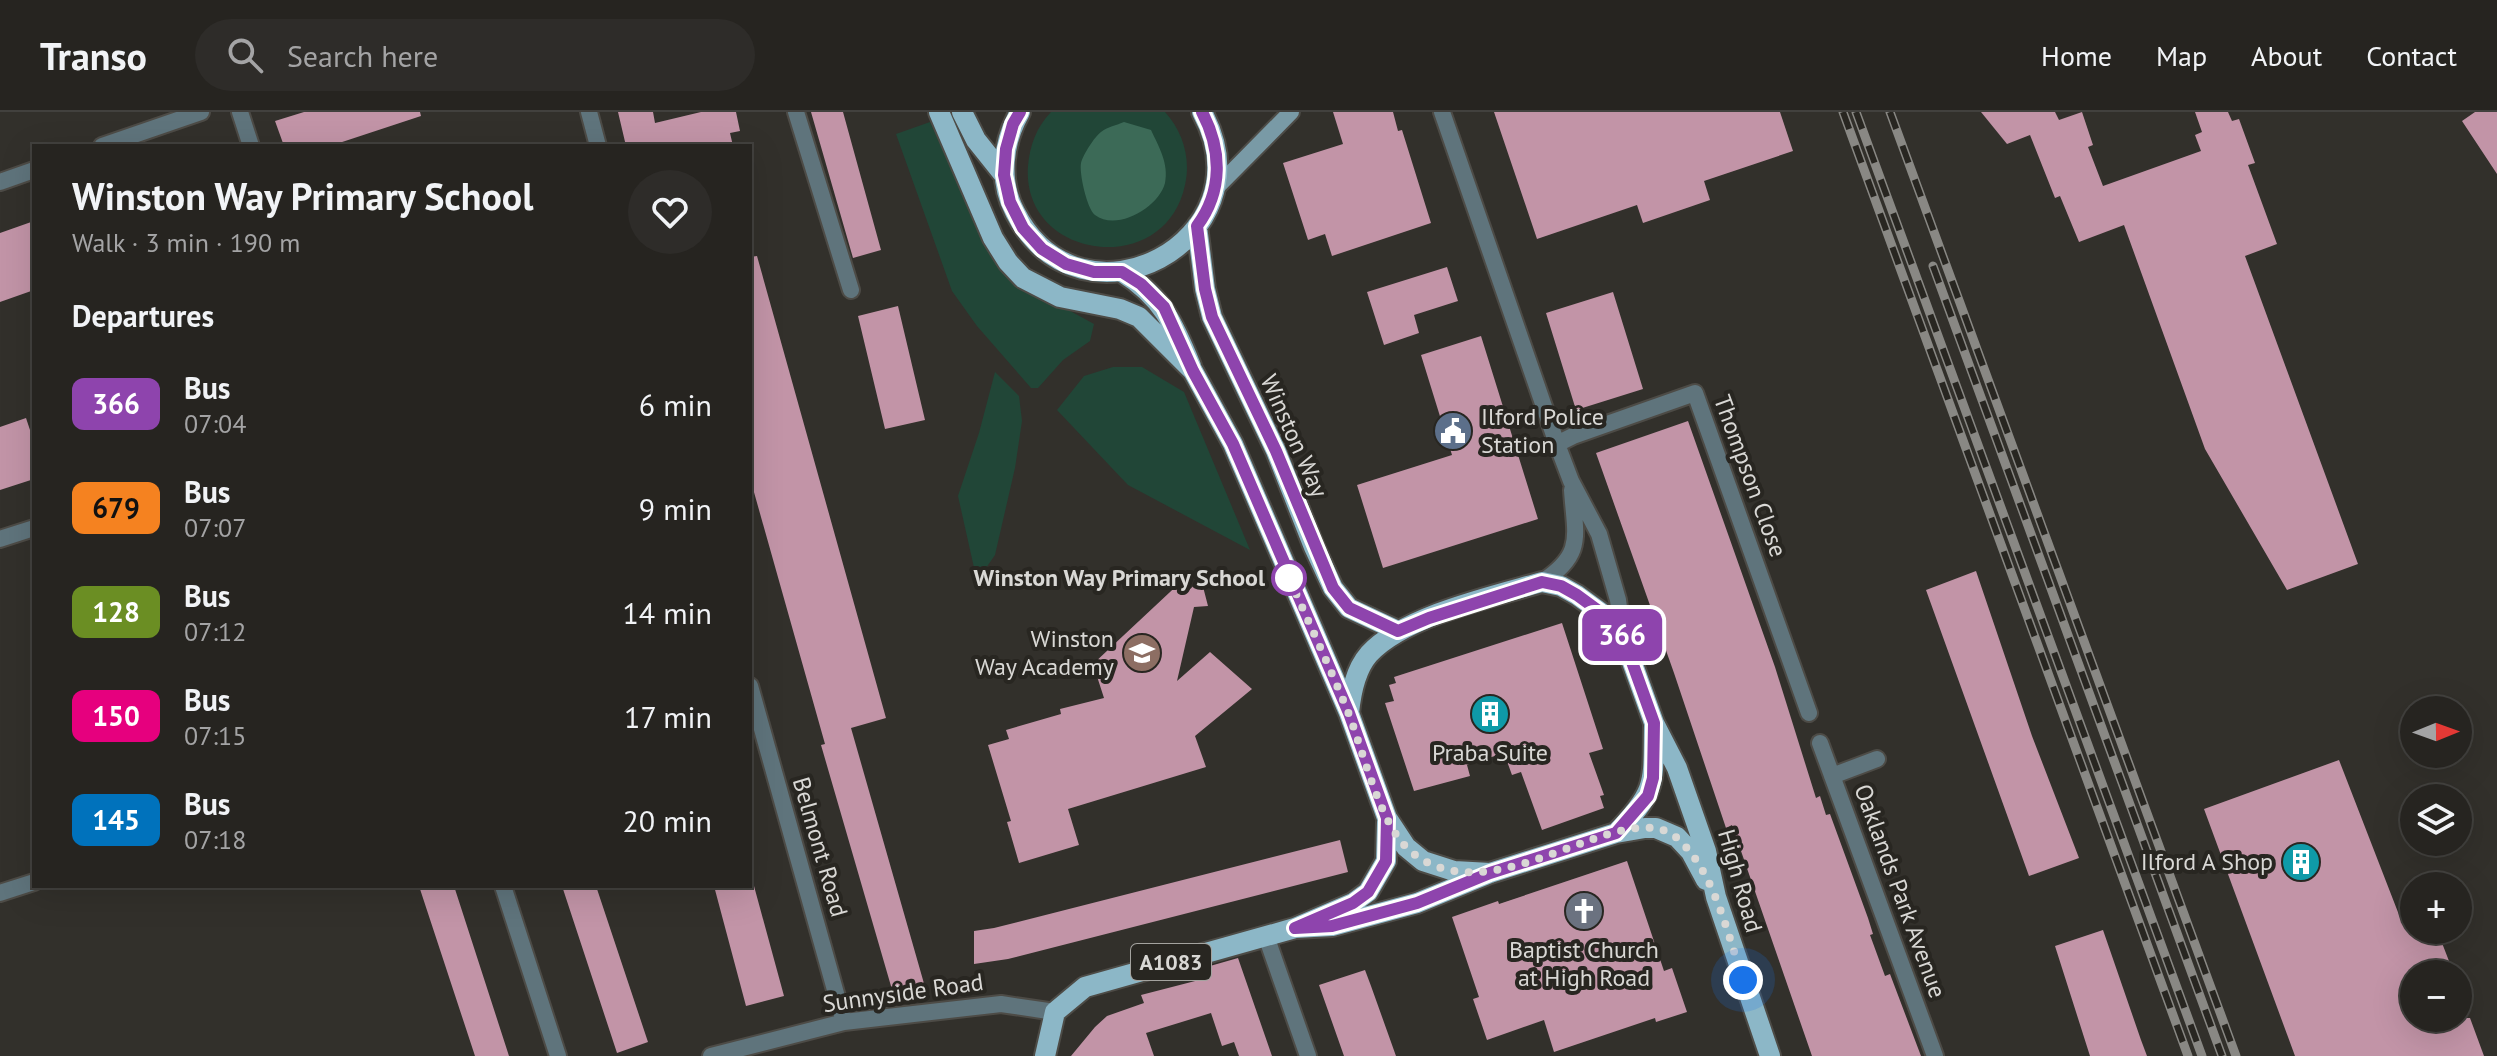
<!DOCTYPE html>
<meta charset="utf-8">
<style>
body{margin:0;font-family:"PT Sans",sans-serif;background:#2e2c29;color:#f1f3f6;height:100vh;display:flex;flex-direction:column;font-size:30px;white-space:nowrap}
*{box-sizing:border-box;margin:0}
p{font-size:26px;color:#a4a4a5}
.icon{flex:none;width:44px;height:44px;fill:none;stroke:currentColor;stroke-width:2;stroke-linecap:round;stroke-linejoin:round}
.map{position:relative;flex:1;overflow:hidden}
.drawer{position:absolute;left:32px;top:32px;width:720px;height:744px;display:flex;flex-direction:column;background:#262420;border-radius:0px;box-shadow:0 8px 32px #0002,0 0 0 2px #42413e}
.drawer>*{flex:none}
.badge{padding:0 16px;border-radius:12px;font-size:28px;line-height:52px}
.needle{width:52px;rotate:89deg}
.tools{position:absolute;left:2400px;top:584px;display:grid;gap:16px}
.tools a{display:grid;place-items:center;width:72px;height:72px;border-radius:50%;background:#262420;box-shadow:0 8px 32px #0002,0 0 0 2px #42413e;font-size:40px}
.you{position:absolute;width:40px;height:40px;margin:-20px;border:6px solid #fff;border-radius:50%;background:#1a73e8;box-shadow:0 0 0 12px #1a73e833}
.map>.badge{position:absolute;translate:-50% -50%;box-shadow:0 0 0 4px #fff}
h2{padding:0 40px;font-size:30px;line-height:72px}
.round{display:grid;place-items:center;flex:none;width:84px;height:84px;border-radius:42px;background:#2e2c29}
.headline{display:flex;align-items:center;justify-content:space-between;height:136px;padding:0 40px}
h1{font-size:38px;font-weight:700;line-height:60px}
ul{padding:0;list-style:none}
li{display:flex;align-items:center;gap:24px;height:104px;padding:0 40px}
li div{flex:1}
li b{display:block;font-size:30px}
li em{font-style:normal}
li .badge{min-width:88px;font-weight:700;text-align:center}
header{display:flex;align-items:center;gap:48px;box-sizing:border-box;height:112px;padding:0 40px;background:#262420;border-bottom:2px solid #42413e}
header strong{font-size:38px}
nav{display:flex;gap:44px;margin-inline-start:auto;font-size:28px}
.search{width:560px;height:72px;background:#2e2c29;display:flex;align-items:center;gap:20px;box-sizing:border-box;padding:0 28px;border-radius:44px;color:#a4a4a5;font-size:30px}
.map>svg:first-child{display:block}
.green{fill:#214637}
.forest{fill:#3c6a57}
.building{fill:#c294a7}
.lines{fill:none;stroke-linecap:round;stroke-linejoin:round}
.street-casing{stroke:#4d4b46;stroke-width:20}
.secondary-casing{stroke:#4d4b46;stroke-width:20}
.primary-casing{stroke:#4d4b46;stroke-width:24}
.street{stroke:#5f747c;stroke-width:16}
.secondary{stroke:#799aa6;stroke-width:16}
.primary{stroke:#8cb7c7;stroke-width:20}
.rail-casing{stroke:#898884;stroke-width:9}
.rail{stroke:#282621;stroke-width:6;stroke-dasharray:18;stroke-linecap:butt}
.line-casing{stroke:#fff;stroke-width:18}
.line{stroke:#8e44ad;stroke-width:12}
.walk{stroke:#d9d8d5;stroke-width:8;stroke-dasharray:0 14.4}
.stop-dot{fill:#fff;stroke:#8e44ad;stroke-width:4}
.labels{text-anchor:middle;stroke-width:8;stroke-linejoin:round;paint-order:stroke}
.shield{fill:#282621;stroke:#a4a39f;stroke-width:2}
.shield-label{font-size:22px;font-weight:bold;fill:#d9d8d5}
.poi-label{font-size:24px;fill:#d9d8d5;stroke:#282621;text-anchor:end}
.street-label{font-size:24px;fill:#d9d8d5;stroke:#282621}
.stop-label{font-size:24px;font-weight:bold;fill:#d9d8d5;stroke:#282621;text-anchor:end}
</style>
<header>
<strong>Transo</strong>
<div class="search"><svg class="icon" aria-label="search" viewBox="0 0 24 24"><circle cx="10" cy="10" r="6"/><path d="M15 15l6 6"/></svg>Search here</div>
<nav><a>Home</a><a>Map</a><a>About</a><a>Contact</a></nav>
</header>
<div class="map">
<svg width="2497" height="944" viewBox="0 0 2497 944">
<rect width="100%" height="100%" fill="#32302b"/>
<path class="green" d="M 1051,0 L 1165,0 C 1183,20 1191,46 1185,73 C 1165,168 1021,148 1028,54 C 1030,33 1036,16 1051,0 Z
M 930,10 L 996,152 L 1021,178 L 1052,189 L 1094,212 L 1090,229 L 1063,248 L 1038,276 L 1031,276 L 977,214 L 952,179 L 896,22 Z
M 1113,255 L 1142,255 L 1184,280 L 1250,438 L 1128,373 L 1057,298 L 1084,264 Z
M 995,260 L 1019,284 L 1022,309 L 1015,356 L 995,443 L 977,469 L 958,384 L 979,321 Z"/>
<path class="forest" d="M 1124,10 L 1151,18 C 1159,35 1169,52 1165,71 C 1159,95 1117,120 1095,103 C 1087,97 1079,61 1081,51 C 1083,43 1095,24 1101,20 C 1107,15 1117,13 1124,10 Z"/>
<path class="building" d="M 304,0 L 420,0 L 421,4 L 330,34 L 284,34 L 275,9 Z
M 618,0 L 653,0 L 655,11 L 701,0 L 736,0 L 740,19 L 730,21 L 733,34 L 626,34 Z
M 811,0 L 843,0 L 881,138 L 853,146 Z
M 1333,0 L 1393,0 L 1398,19 L 1402,18 L 1431,111 L 1332,144 L 1325,122 L 1308,128 L 1283,51 L 1343,32 Z
M 1494,0 L 1780,0 L 1793,39 L 1704,69 L 1710,88 L 1643,111 L 1637,93 L 1537,127 Z
M 1981,0 L 2055,0 L 2059,8 L 2082,0 L 2093,33 L 2088,35 L 2103,74 L 2201,39 L 2195,23 L 2202,20 L 2195,0 L 2228,0 L 2232,9 L 2239,7 L 2255,51 L 2248,53 L 2277,132 L 2245,144 L 2358,452 L 2287,478 L 2205,337 L 2124,113 L 2079,130 L 2060,84 L 2055,86 L 2030,23 L 2007,32 Z
M 2475,0 L 2497,0 L 2497,62 L 2462,9 Z
M 34,109 L 34,178 L 0,190 L 0,121 Z
M 757,144 L 886,606 L 851,616 L 925,875 L 893,881 L 821,633 L 825,632 L 750,366 L 750,145 Z
M 1447,155 L 1458,189 L 1414,203 L 1419,221 L 1384,233 L 1367,180 Z
M 1613,180 L 1643,277 L 1576,298 L 1546,201 Z
M 898,194 L 925,308 L 885,317 L 858,204 Z
M 1481,224 L 1538,407 L 1383,456 L 1357,373 L 1452,343 L 1421,243 Z
M 26,306 L 34,330 L 34,367 L 0,378 L 0,315 Z
M 1688,309 L 1775,555 L 1816,686 L 1820,684 L 1826,703 L 1830,702 L 1868,806 L 1873,822 L 1870,823 L 1885,864 L 1890,862 L 1921,944 L 1812,944 L 1732,713 L 1726,716 L 1674,561 L 1596,341 Z
M 1976,459 L 2032,624 L 2079,746 L 2029,764 L 1926,478 Z
M 1185,466 L 1188,479 L 1201,467 L 1208,494 L 1194,495 L 1177,569 L 1210,540 L 1252,577 L 1195,624 L 1206,655 L 1068,697 L 1079,733 L 1019,751 L 1007,710 L 1011,709 L 988,633 L 1009,627 L 1006,618 L 1061,602 L 1060,597 L 1104,586 L 1093,552 Z
M 1562,511 L 1603,637 L 1589,641 L 1604,683 L 1600,684 L 1604,696 L 1542,718 L 1521,660 L 1512,663 L 1504,641 L 1467,653 L 1470,664 L 1414,679 L 1385,591 L 1394,589 L 1389,573 L 1396,571 L 1394,565 Z
M 2339,648 L 2401,808 L 2414,803 L 2414,818 L 2437,818 L 2454,862 L 2414,862 L 2414,906 L 2470,906 L 2484,944 L 2295,944 L 2204,697 Z
M 1340,728 L 1348,760 L 1008,847 L 974,852 L 974,819 L 994,816 Z
M 1627,749 L 1664,859 L 1672,856 L 1687,900 L 1656,910 L 1655,906 L 1554,940 L 1544,908 L 1487,928 L 1473,887 L 1479,885 L 1452,805 L 1498,789 L 1499,792 Z
M 419,774 L 454,774 L 509,944 L 475,944 Z
M 562,774 L 596,774 L 648,930 L 617,941 Z
M 714,774 L 754,774 L 784,884 L 746,894 Z
M 2103,818 L 2141,928 L 2147,944 L 2090,944 L 2055,834 Z
M 1238,846 L 1272,944 L 1239,944 L 1234,930 L 1222,934 L 1211,901 L 1146,921 L 1154,944 L 1071,944 L 1095,915 L 1107,904 L 1144,891 L 1141,883 L 1199,868 L 1196,858 Z
M 1365,858 L 1371,874 L 1396,944 L 1344,944 L 1319,873 Z"/>
<g class="lines">
<g class="street-casing">
<path id="street" d="M 240,0 L 251,34
M 589,0 L 598,34
M 796,0 L 851,178
M 1442,0 L 1557,332 L 1571,369 L 1599,422 L 1618,488 L 1623,525
M 102,34 L 201,0
M 0,70 L 34,58
M 1557,332 L 1573,324 L 1695,281 L 1809,601
M 0,427 L 34,416
M 1542,470 C 1585,442 1575,424 1572,378
M 750,574 L 844,910
M 1820,631 L 1935,944
M 1832,664 L 1877,647
M 503,774 L 558,944
M 0,781 L 34,770
M 1266,824 L 1308,944
M 711,944 L 844,910 L 1001,892 L 1055,900"/>
</g>
<g class="secondary-casing">
<path id="secondary" d="M 1217,75 L 1291,0"/>
</g>
<g class="primary-casing">
<path id="primary" d="M 939,0 L 993,126 L 1008,150 L 1023,166 L 1060,185 L 1120,197 L 1139,205 L 1193,259 L 1233,332 L 1349,601 L 1387,706 L 1406,735 L 1423,749 L 1454,759 L 1490,761
M 962,0 L 976,28 L 1004,63
M 1020,0 C 1003,30 998,68 1015,100 C 1081,229 1272,128 1202,0
M 1197,114 L 1205,177 L 1212,205 L 1276,339 L 1314,435 L 1333,476 L 1349,496 L 1398,519
M 1122,160 C 1162,185 1174,212 1191,254
M 1349,601 C 1351,581 1355,558 1369,542 C 1404,504 1493,484 1542,470 L 1561,474 L 1577,483 L 1607,505 L 1623,525 L 1654,611 L 1677,656 L 1706,739 L 1716,785 L 1770,944
M 1616,721 C 1658,678 1653,670 1654,613
M 1295,816 L 1332,814 L 1417,791 L 1490,761 L 1616,721 L 1645,716 L 1656,716 L 1677,725 L 1691,740 L 1706,768
M 1045,944 L 1055,900 L 1085,875 L 1295,816 L 1353,791 L 1368,780 L 1386,749 L 1387,710"/>
</g>
<use href="#street" class="street"/>
<use href="#secondary" class="secondary"/>
<use href="#primary" class="primary"/>
<g class="rail-casing">
<path id="rail" d="M 1843,0 L 2188,944
M 1856,0 L 2202,944
M 1890,0 L 2236,944
M 1933,154 L 2222,944"/>
</g>
<use href="#rail" class="rail"/>
</g>
<g class="lines">
<g class="line-casing">
<path id="line" d="M 1020,0 L 1013,12 L 1006,37 L 1004,63 L 1010,90 L 1023,116 L 1042,137 L 1066,152 L 1094,160 L 1122,160 L 1141,172 L 1164,195 L 1193,259 L 1233,332 L 1349,601 L 1387,706 L 1386,749 L 1368,780 L 1353,791 L 1295,816 L 1332,814 L 1417,791 L 1490,761 L 1616,721 L 1648,684 L 1653,666 L 1654,611 L 1623,525 L 1607,505 L 1577,483 L 1561,474 L 1542,470 L 1429,506 L 1398,519 L 1349,496 L 1333,476 L 1276,339 L 1212,205 L 1205,177 L 1197,114 C 1223,79 1222,38 1202,0"/>
</g>
<use href="#line" class="line"/>
<path class="walk" d="M 1289,466 L 1287,461 C 1307,507 1329,553 1348,600 C 1363,638 1379,710 1408,737 C 1491,812 1624,677 1678,727 C 1714,759 1728,823 1743,868"/>
</g>
<defs>
<g id="civic-disc" transform="scale(2)"><circle r="9.5" fill="#5c6f8a" stroke="#282621"/><path d="M-.6-6.5H3V-4.5H.6V-3L4-1V1h2V6H-6V1h2V-1L-.6-3ZM-1.2 2.5V6h2.4V2.5Z" fill="#fff"/></g>
<g id="school-disc" transform="scale(2)"><circle r="9.5" fill="#8d6e63" stroke="#282621"/><path d="M0-5L7-2L0 1L-7-2ZM-4 1L0 2.5L4 1V4Q0 6-4 4Z" fill="#fff"/></g>
<g id="building-disc" transform="scale(2)"><circle r="9.5" fill="#0f9aa8" stroke="#282621"/><path d="M-4-6H4V6H1V3H-1V6H-4ZM-2.5-4.3h1.7v1.8h-1.7ZM.8-4.3h1.7v1.8H.8ZM-2.5-1h1.7V.8h-1.7ZM.8-1h1.7V.8H.8Z" fill="#fff"/></g>
<g id="church-disc" transform="scale(2)"><circle r="9.5" fill="#6b7280" stroke="#282621"/><path d="M-1.2-6h2.4v3.5h3.3v2.4h-3.3V6h-2.4V-.1h-3.3v-2.4h3.3Z" fill="#fff"/></g>
</defs>
<g fill-rule="evenodd">
<use href="#civic-disc" x="1453" y="319"/>
<use href="#school-disc" x="1142" y="541"/>
<use href="#building-disc" x="1490" y="602"/>
<use href="#building-disc" x="2301" y="750"/>
<use href="#church-disc" x="1584" y="799"/>
</g>
<circle class="stop-dot" cx="1289" cy="466" r="16"/>
<g class="labels">
<rect class="shield" x="1131" y="832" width="80" height="36" rx="6"/>
<g class="shield-label">
<text x="1171" y="858">A1083</text>
</g>
<g class="poi-label">
<text x="1481" y="313" text-anchor="start">Ilford Police<tspan x="1481" dy="28">Station</tspan></text>
<text x="1114" y="535">Winston<tspan x="1114" dy="28">Way Academy</tspan></text>
<text x="1490" y="649" text-anchor="middle">Praba Suite</text>
<text x="2273" y="758">Ilford A Shop</text>
<text x="1584" y="846" text-anchor="middle">Baptist Church<tspan x="1584" dy="28">at High Road</tspan></text>
</g>
<g class="street-label">
<text transform="translate(1294 324) rotate(66)" y="8">Winston Way</text>
<text transform="translate(1750 364) rotate(70)" y="8">Thompson Close</text>
<text transform="translate(820 735) rotate(74)" y="8">Belmont Road</text>
<text transform="translate(1740 769) rotate(74)" y="8">High Road</text>
<text transform="translate(1900 779) rotate(70)" y="8">Oaklands Park Avenue</text>
<text transform="translate(903 881) rotate(-8)" y="8">Sunnyside Road</text>
</g>
<g class="stop-label">
<text x="1265" y="474">Winston Way Primary School</text>
</g>
</g>
</svg>
<div class="tools">
<a><svg class="needle" viewBox="-14 -14 28 28"><path d="M0-13l5 13h-10z" fill="#e53935"/><path d="M0 13l5-13h-10z" fill="#a4a4a5"/></svg></a>
<a><svg class="icon" aria-label="layers" viewBox="0 0 24 24"><path d="M12 4l9 5-9 5-9-5zM3 14l9 5 9-5"/></svg></a>
<a>+</a>
<a>−</a>
</div>
<div class="you" style="left:1743px;top:868px"></div>
<b class="badge" style="left:1622px;top:523px;background:#8e44ad;color:#fff">366</b>
<section class="drawer">
<div class="headline"><div><h1>Winston Way Primary School</h1><p>Walk · 3 min · 190 m</p></div><a class="round"><svg class="icon" aria-label="heart" viewBox="0 0 24 24"><path d="M12 20l-8-8c-3-5 5-10 8-4 3-6 11-1 8 4z"/></svg></a></div>
<h2>Departures</h2>
<ul>
<li><span class="badge" style="background:#8e44ad;color:#fff">366</span><div><b>Bus</b><p>07:04</p></div><em>6 min</em></li>
<li><span class="badge" style="background:#f58220;color:#111">679</span><div><b>Bus</b><p>07:07</p></div><em>9 min</em></li>
<li><span class="badge" style="background:#6b8e23;color:#fff">128</span><div><b>Bus</b><p>07:12</p></div><em>14 min</em></li>
<li><span class="badge" style="background:#e6007e;color:#fff">150</span><div><b>Bus</b><p>07:15</p></div><em>17 min</em></li>
<li><span class="badge" style="background:#0072bc;color:#fff">145</span><div><b>Bus</b><p>07:18</p></div><em>20 min</em></li>
</ul>
</section>
</div>
